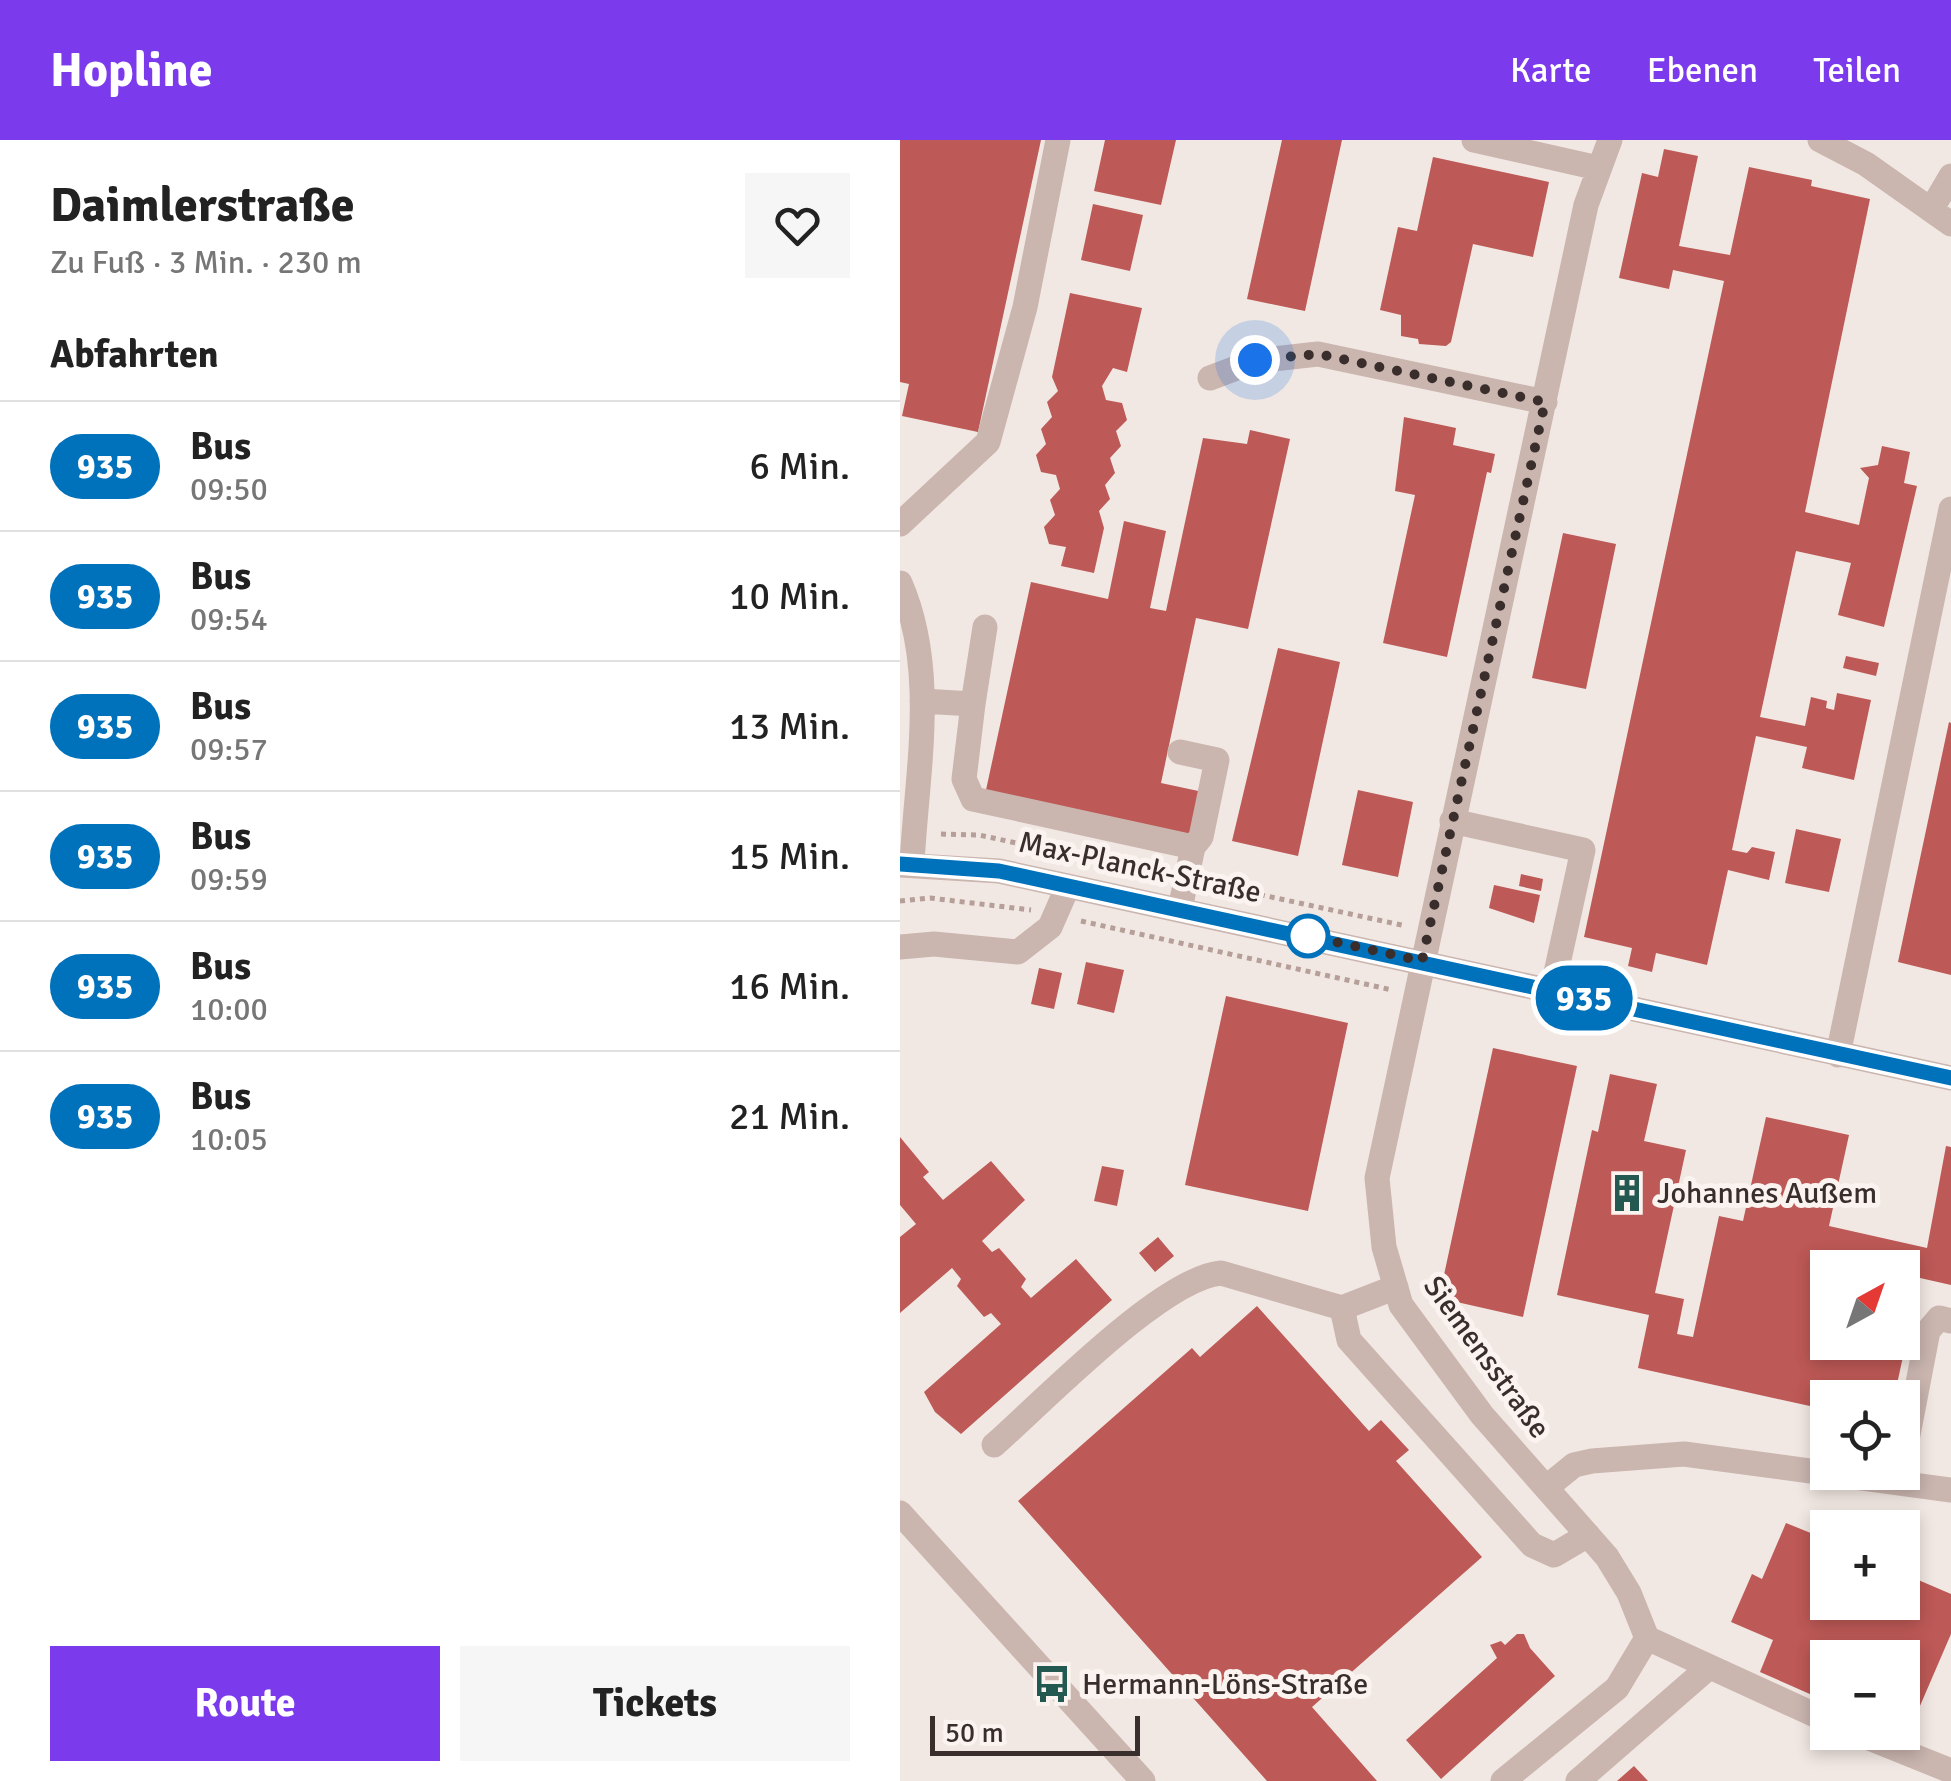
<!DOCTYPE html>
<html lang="de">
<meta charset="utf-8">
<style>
body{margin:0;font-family:Signika,sans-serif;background:#f6f6f6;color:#222;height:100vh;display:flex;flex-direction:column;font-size:38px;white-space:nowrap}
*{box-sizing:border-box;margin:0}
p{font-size:32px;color:#767676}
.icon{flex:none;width:55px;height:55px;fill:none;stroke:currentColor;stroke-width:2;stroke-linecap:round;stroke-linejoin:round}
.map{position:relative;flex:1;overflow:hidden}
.side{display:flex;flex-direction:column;background:#fff;width:900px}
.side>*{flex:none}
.badge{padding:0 20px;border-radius:32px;font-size:35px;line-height:65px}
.needle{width:65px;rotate:40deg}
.buttons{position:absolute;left:910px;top:1110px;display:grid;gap:20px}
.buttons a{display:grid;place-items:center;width:110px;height:110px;border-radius:0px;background:#fff;box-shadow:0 5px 15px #0003;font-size:50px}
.scale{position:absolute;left:30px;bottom:25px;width:210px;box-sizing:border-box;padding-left:10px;border:5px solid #3a2e2c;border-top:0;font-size:28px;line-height:35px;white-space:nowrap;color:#3a2e2c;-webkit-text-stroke:8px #faf3ef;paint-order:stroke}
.you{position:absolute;width:50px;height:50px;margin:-25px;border:8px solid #fff;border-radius:50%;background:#1a73e8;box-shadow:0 0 0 15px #1a73e833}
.map>.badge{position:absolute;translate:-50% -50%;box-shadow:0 0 0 5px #fff}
h2{padding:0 50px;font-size:38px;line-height:90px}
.round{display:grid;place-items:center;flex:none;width:105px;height:105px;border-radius:0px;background:#f6f6f6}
.summary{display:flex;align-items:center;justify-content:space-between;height:170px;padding:0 50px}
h1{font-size:48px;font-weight:700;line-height:75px}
.button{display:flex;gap:20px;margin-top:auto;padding:20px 50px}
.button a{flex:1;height:115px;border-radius:0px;background:#7c3aed;color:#fff;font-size:40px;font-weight:700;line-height:115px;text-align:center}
.button a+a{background:#f6f6f6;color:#222}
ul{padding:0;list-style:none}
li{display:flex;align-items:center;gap:30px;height:130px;padding:0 50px;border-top:2px solid #e0e0e0}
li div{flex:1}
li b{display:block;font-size:38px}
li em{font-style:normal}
li .badge{min-width:110px;font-weight:700;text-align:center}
header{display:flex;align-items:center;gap:60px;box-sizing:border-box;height:140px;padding:0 50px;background:#7c3aed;color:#fff}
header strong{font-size:48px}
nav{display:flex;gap:55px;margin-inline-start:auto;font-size:35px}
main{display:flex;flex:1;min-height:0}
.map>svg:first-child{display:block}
.building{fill:#bd5956;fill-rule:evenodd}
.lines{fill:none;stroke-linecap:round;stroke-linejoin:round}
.path{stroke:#b69f99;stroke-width:5;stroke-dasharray:5 5;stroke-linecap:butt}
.minor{stroke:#cab5af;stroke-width:25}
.line-casing{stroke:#fff;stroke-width:22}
.line{stroke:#0072bc;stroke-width:15}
.walk{stroke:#3a2e2c;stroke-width:10;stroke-dasharray:0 18}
.stop-dot{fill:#fff;stroke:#0072bc;stroke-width:5}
.labels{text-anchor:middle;stroke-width:10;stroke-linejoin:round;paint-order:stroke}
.street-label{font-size:30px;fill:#3a2e2c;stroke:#faf3ef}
.poi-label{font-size:30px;fill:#3a2e2c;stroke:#faf3ef;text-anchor:start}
</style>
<header>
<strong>Hopline</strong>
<nav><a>Karte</a><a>Ebenen</a><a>Teilen</a></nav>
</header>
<main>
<section class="side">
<div class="summary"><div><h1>Daimlerstraße</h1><p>Zu Fuß · 3 Min. · 230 m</p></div><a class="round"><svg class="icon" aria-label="heart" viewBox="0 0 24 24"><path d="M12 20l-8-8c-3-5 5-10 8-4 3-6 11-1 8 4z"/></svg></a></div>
<h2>Abfahrten</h2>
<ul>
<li><span class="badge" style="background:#0072bc;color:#fff">935</span><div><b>Bus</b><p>09:50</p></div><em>6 Min.</em></li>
<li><span class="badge" style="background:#0072bc;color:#fff">935</span><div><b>Bus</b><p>09:54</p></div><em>10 Min.</em></li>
<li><span class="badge" style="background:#0072bc;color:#fff">935</span><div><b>Bus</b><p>09:57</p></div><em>13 Min.</em></li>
<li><span class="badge" style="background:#0072bc;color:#fff">935</span><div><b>Bus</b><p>09:59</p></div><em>15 Min.</em></li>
<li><span class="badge" style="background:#0072bc;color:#fff">935</span><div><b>Bus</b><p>10:00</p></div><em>16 Min.</em></li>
<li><span class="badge" style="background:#0072bc;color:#fff">935</span><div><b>Bus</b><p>10:05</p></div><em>21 Min.</em></li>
</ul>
<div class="button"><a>Route</a><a>Tickets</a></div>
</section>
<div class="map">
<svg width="1051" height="1641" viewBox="0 0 1051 1641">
<rect width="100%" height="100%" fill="#f2e8e3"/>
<path class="building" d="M 0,0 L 141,0 L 78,292 L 2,276 L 9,244 L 0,242 Z
M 205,0 L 276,0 L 261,65 L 194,51 Z
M 382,0 L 442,0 L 405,171 L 347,159 Z
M 764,9 L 798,16 L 779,106 L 830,115 L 849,27 L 912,40 L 911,46 L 970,59 L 905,372 L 959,385 L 969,338 L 960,328 L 978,325 L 982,306 L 1010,312 L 1004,343 L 1017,346 L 984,487 L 938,475 L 951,423 L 896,411 L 860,577 L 905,586 L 911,557 L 927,561 L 926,568 L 934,570 L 937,553 L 971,560 L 954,640 L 902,628 L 907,607 L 856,596 L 832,710 L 847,713 L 852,707 L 875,712 L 869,740 L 828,730 L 807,825 L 756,813 L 752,832 L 728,826 L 732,808 L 684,797 L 824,141 L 773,130 L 769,149 L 719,138 L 742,33 L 758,37 Z
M 533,17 L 649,42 L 633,117 L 573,104 L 551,202 L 546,206 L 519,204 L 518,199 L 501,196 L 501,175 L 480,170 L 498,87 L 517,91 Z
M 193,64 L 243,75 L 230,131 L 181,120 Z
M 170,153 L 242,168 L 227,232 L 213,228 L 202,246 L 206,260 L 222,263 L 227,280 L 216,291 L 221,306 L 210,318 L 215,333 L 205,345 L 210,359 L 199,371 L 204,388 L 194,433 L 161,426 L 166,407 L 149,404 L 144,387 L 155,375 L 150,360 L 160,349 L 156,335 L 141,332 L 136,315 L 146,304 L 141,289 L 152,277 L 147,262 L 158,251 L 152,237 Z
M 504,277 L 556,288 L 553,305 L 595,314 L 591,333 L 587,332 L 547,517 L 483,503 L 515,355 L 495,351 Z
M 350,290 L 390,299 L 348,489 L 296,478 L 261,643 L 303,652 L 294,695 L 86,650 L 131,442 L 208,459 L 224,381 L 266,391 L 250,468 L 266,471 L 303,298 L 347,304 Z
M 663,393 L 716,404 L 686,549 L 632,538 Z
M 378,508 L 440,522 L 398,716 L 332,701 Z
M 946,516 L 979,523 L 976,536 L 943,528 Z
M 1049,582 L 1051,583 L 1051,835 L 998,822 Z
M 458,650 L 513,662 L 498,737 L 442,725 Z
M 896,689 L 941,699 L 929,752 L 885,743 Z
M 621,734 L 643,739 L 641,751 L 619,746 Z
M 594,745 L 640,755 L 634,783 L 589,768 Z
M 186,822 L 224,830 L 214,873 L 177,864 Z
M 139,828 L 162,833 L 154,869 L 131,864 Z
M 326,856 L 448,883 L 408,1071 L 285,1045 Z
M 593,908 L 677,926 L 623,1177 L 539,1158 Z
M 710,934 L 757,944 L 744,1001 L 786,1010 L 755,1153 L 784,1159 L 777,1194 L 793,1197 L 819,1076 L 843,1081 L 866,977 L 949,995 L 929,1086 L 1027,1108 L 1046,1006 L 1051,1007 L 1051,1145 L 1020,1138 L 994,1258 L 928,1258 L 928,1270 L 738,1228 L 749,1175 L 657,1155 L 692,990 L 698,992 ZM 928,1128 L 1002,1128 L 1002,1202 L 928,1202 Z
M 0,997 L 29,1032 L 23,1037 L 43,1060 L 91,1021 L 125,1060 L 82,1101 L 92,1112 L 99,1108 L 126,1139 L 121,1147 L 131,1158 L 176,1119 L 212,1160 L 61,1294 L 35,1272 L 24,1252 L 101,1184 L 91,1173 L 84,1177 L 57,1146 L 61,1139 L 52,1128 L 0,1173 L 0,1097 L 16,1084 L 0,1065 Z
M 202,1026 L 224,1030 L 217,1066 L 194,1061 Z
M 258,1097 L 274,1116 L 255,1132 L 239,1113 Z
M 357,1166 L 469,1291 L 481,1280 L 509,1310 L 496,1321 L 582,1417 L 412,1567 L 477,1641 L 367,1641 L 118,1361 L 292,1208 L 300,1217 Z
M 886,1383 L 928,1400 L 928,1462 L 1002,1462 L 1002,1433 L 1051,1454 L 1051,1494 L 1007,1596 L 1002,1594 L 1002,1518 L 928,1518 L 928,1562 L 860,1532 L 873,1500 L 831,1482 L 852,1434 L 862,1439 Z
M 617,1494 L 624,1494 L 630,1508 L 655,1536 L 541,1639 L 506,1600 L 597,1518 L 590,1505 L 601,1501 L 605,1505 Z
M 734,1626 L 748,1641 L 717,1641 Z"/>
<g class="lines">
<path class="path" d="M 41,694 L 79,695 L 261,734
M 311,744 L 506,786
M 0,761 L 30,758 L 131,770
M 181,781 L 492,850"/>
<path class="minor" d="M 574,0 L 698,28
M 710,0 L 686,65 L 477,1038 L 484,1107 L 501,1165 L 582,1275 L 707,1417 L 729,1453 L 747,1498
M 920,0 L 966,24 L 1051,84
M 1031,70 L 1051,36
M 310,238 L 355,221 L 418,214 L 645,262
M 0,384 L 88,302 L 125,167 L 158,0
M 0,443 C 38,530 17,630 12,723
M 22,561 L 73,564 L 64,639 L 73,659 L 293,707 L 280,769
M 73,564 L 85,487
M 280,612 L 317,620 L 301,697 L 293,707
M 552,681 L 683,710 L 652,851
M 0,725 L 99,731 L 1051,938
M 0,807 L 34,804 L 118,812 L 150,787 L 168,746
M 938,915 L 1051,369
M 442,1168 L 449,1200 L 632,1405 L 654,1415 L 688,1395
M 94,1305 C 143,1262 262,1138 321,1133 L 442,1168 L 496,1147
M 1002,1326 L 1028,1191 L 1039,1178 L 1051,1181
M 647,1347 L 674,1325 L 692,1321 L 784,1314 L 1051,1350
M 0,1373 L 243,1641
M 747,1498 L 928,1581
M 954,1592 L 1051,1631
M 603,1641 L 717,1548 L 747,1498
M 678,1641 L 808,1528"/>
</g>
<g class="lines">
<g class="line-casing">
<path id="line" d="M 0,724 L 99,731 L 1051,938"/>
</g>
<use href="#line" class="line"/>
<path class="walk" d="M 355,220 L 418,214 L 645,262 L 522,821 L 408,796"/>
</g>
<defs>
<g id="building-bare" transform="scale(3)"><path d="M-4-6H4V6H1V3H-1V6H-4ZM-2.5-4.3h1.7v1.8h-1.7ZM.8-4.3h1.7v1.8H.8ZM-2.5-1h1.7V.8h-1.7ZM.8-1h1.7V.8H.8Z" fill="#245951" stroke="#faf3ef" stroke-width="2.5" paint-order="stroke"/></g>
<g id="bus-bare" transform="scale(3)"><path d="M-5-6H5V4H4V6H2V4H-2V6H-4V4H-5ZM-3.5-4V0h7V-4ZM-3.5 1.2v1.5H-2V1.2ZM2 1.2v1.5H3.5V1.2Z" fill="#245951" stroke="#faf3ef" stroke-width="2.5" paint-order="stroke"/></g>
</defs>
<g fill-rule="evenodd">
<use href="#building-bare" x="727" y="1053"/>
<use href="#bus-bare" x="152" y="1544"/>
</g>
<circle class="stop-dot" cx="408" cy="796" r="20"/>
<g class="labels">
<g class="street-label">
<text transform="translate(240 727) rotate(12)" y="10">Max-Planck-Straße</text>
<text transform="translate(587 1217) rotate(54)" y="10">Siemensstraße</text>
</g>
<g class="poi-label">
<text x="757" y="1063">Johannes Außem</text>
<text x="182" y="1554">Hermann-Löns-Straße</text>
</g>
</g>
</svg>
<div class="buttons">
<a><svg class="needle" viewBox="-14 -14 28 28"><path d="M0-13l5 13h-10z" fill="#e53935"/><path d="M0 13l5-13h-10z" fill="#767676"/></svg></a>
<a><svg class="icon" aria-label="locate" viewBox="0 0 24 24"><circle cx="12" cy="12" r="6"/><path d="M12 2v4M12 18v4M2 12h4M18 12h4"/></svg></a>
<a>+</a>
<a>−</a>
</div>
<div class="scale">50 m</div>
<div class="you" style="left:355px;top:220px"></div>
<b class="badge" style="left:684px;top:858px;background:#0072bc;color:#fff">935</b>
</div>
</main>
